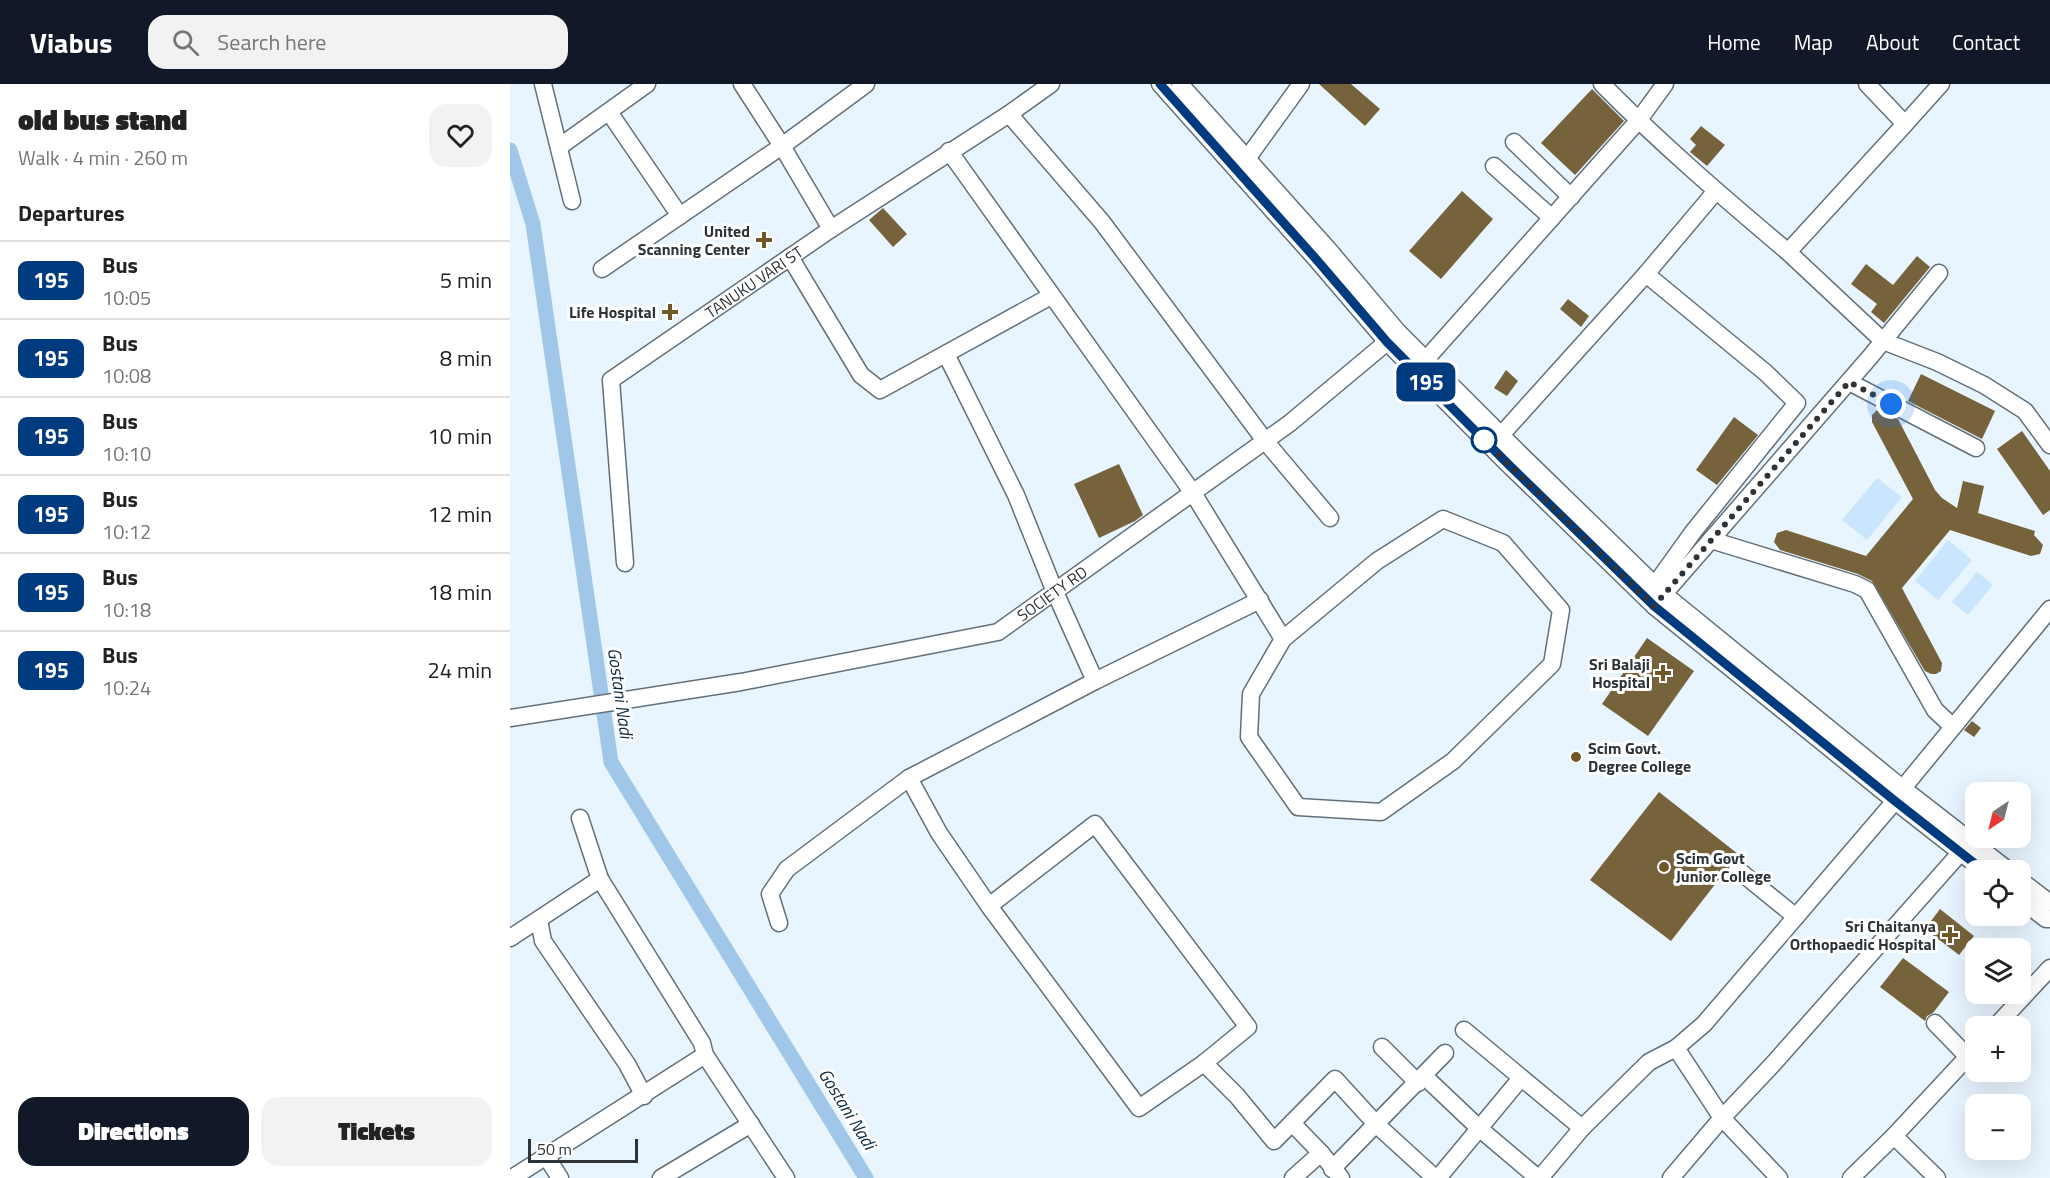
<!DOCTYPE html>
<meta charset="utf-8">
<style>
body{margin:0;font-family:"Titillium Web",sans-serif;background:#f2f2f2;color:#222;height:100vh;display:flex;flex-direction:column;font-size:22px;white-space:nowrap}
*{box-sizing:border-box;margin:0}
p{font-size:20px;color:#767676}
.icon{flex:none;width:33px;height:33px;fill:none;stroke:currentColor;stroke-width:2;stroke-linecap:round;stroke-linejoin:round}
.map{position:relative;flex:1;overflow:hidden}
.side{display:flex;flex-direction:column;background:#fff;width:510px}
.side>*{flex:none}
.badge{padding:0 12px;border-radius:9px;font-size:21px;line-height:39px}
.needle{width:39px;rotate:215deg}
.controls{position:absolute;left:1455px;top:698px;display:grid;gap:12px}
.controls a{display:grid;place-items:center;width:66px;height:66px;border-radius:12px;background:#fff;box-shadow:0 6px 24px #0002;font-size:30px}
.scale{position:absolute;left:18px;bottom:15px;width:110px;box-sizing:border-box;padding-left:6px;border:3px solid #2e3338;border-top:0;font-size:16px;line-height:21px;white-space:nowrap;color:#2e3338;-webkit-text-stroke:4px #fff;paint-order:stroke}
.you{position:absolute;width:30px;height:30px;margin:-15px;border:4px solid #fff;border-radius:50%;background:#1a73e8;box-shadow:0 0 0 9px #1a73e833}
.map>.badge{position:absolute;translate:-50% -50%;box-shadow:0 0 0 3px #fff}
h2{padding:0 18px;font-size:22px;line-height:54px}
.round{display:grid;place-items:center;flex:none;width:63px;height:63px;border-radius:18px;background:#f2f2f2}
.head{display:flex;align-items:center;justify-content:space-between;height:102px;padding:0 18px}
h1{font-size:28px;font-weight:800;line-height:45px}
.button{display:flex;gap:12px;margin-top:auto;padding:12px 18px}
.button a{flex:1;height:69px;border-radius:18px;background:#111827;color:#fff;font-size:24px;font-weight:800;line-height:69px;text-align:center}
.button a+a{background:#f2f2f2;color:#222}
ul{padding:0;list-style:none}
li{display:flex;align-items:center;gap:18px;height:78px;padding:0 18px;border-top:2px solid #e0e0e0}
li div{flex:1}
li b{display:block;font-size:22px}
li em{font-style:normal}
li .badge{min-width:66px;font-weight:700;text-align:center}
header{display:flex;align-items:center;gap:36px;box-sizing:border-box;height:84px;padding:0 30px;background:#111827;color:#fff}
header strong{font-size:28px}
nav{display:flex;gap:33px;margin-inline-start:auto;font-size:21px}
.search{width:420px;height:54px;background:#f2f2f2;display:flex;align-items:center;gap:15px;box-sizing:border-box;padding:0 21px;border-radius:18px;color:#767676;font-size:22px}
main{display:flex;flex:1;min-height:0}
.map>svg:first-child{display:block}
.green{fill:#c9e6fe}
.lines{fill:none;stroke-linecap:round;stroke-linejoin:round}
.canal{stroke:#a0c7e7;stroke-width:15}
.building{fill:#77633b}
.minor-casing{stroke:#63707b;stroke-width:19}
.minor{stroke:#fff;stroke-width:16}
.line-casing{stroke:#fff;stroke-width:14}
.line{stroke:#003b80;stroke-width:9}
.walk{stroke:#2e3338;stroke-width:6;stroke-dasharray:0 10.8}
.poi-dot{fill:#6f5727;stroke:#fff;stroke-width:2}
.stop-dot{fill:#fff;stroke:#003b80;stroke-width:3}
.labels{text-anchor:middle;stroke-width:6;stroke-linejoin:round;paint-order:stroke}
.poi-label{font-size:16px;font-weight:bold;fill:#2e3338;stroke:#fff;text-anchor:end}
.street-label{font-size:16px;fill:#2e3338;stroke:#fff}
.water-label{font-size:18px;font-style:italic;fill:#0d2d43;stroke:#fff}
</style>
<header>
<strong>Viabus</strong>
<div class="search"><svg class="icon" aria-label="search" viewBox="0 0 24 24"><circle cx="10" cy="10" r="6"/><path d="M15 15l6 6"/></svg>Search here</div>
<nav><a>Home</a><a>Map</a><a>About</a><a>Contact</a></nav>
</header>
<main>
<section class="side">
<div class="head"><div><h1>old bus stand</h1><p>Walk · 4 min · 260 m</p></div><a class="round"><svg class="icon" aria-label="heart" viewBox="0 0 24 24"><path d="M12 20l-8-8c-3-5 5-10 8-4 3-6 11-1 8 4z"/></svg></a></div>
<h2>Departures</h2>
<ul>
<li><span class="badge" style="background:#003b80;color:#fff">195</span><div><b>Bus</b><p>10:05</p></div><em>5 min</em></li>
<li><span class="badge" style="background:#003b80;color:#fff">195</span><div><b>Bus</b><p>10:08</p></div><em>8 min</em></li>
<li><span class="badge" style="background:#003b80;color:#fff">195</span><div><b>Bus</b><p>10:10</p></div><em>10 min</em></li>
<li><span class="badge" style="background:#003b80;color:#fff">195</span><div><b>Bus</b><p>10:12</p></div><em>12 min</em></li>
<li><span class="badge" style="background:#003b80;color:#fff">195</span><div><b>Bus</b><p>10:18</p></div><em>18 min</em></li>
<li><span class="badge" style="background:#003b80;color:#fff">195</span><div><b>Bus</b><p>10:24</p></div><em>24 min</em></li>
</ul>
<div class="button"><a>Directions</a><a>Tickets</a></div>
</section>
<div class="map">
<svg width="1540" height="1094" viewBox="0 0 1540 1094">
<rect width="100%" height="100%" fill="#e8f4fe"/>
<path class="green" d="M 1367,394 L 1392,413 L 1357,456 L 1332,436 Z
M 1438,456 L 1462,476 L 1428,516 L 1405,497 Z
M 1467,488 L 1483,501 L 1458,531 L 1442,518 Z"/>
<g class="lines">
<path class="canal" d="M 0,66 L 23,140 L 101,678 L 356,1094"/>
</g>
<path class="building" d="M 809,0 L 841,0 L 870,25 L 855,42 Z
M 1082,5 L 1114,37 L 1065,91 L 1031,59 Z
M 1191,42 L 1215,61 L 1197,82 L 1180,68 L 1186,61 L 1180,55 Z
M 952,107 L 983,135 L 931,195 L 899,167 Z
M 373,124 L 397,150 L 383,163 L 359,136 Z
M 1407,172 L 1420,183 L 1374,239 L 1361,228 L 1367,220 L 1341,200 L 1356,180 L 1383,201 Z
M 1058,215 L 1079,232 L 1071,243 L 1050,225 Z
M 996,286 L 1008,297 L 997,312 L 984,304 Z
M 1411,290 L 1485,327 L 1472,355 L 1398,317 Z
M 1368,325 L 1388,335 L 1425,406 L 1432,414 L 1447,424 L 1453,397 L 1474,402 L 1468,429 L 1525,447 L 1524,451 L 1533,461 L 1530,470 L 1521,472 L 1440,446 L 1392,504 L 1432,579 L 1431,587 L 1426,590 L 1421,590 L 1415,587 L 1362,497 L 1348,490 L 1270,466 L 1264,458 L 1267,449 L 1276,446 L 1356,472 L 1403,415 L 1362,338 L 1362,331 Z
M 1224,333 L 1248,351 L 1207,401 L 1186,386 Z
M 1512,347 L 1540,387 L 1540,426 L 1533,431 L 1487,365 Z
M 609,380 L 633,431 L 625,437 L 589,454 L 564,400 Z
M 1137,554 L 1184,587 L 1138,652 L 1092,620 Z
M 1462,637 L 1471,644 L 1464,653 L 1454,646 Z
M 1149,708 L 1228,770 L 1219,779 L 1217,785 L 1161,857 L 1080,796 Z
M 1430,825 L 1464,852 L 1449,871 L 1415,845 Z
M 1393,874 L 1439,908 L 1423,929 L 1417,932 L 1415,937 L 1370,903 Z"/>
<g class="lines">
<g class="minor-casing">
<g id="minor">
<path d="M 33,0 L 62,117"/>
<path d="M 232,0 L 272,62 L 321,145"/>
<path d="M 650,0 L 806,175 L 877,258 L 996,378 L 1144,522 L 1385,717 L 1473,786"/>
<path d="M 670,0 L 818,165 L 888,248 L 1007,367 L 1154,510 L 1386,699 L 1498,786"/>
<path d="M 1092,0 C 1151,60 1214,114 1278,168 L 1395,40 L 1357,0"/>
<path d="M 99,28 L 170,132"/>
<path d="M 499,30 L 592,138 L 756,358 L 820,434"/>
<path d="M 1395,40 L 1431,0"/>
<path d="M 1004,58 L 1061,113"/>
<path d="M 49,63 L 137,0"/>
<path d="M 439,67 L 683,409 L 773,555"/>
<path d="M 736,76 L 791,0"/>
<path d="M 984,82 L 1042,134"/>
<path d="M 1278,168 L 1373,257 L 1427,278 L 1474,301 L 1515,327 L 1540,361"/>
<path d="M 280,173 L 351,291 L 370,306 L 541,212"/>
<path d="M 92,185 L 272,62 L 356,0"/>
<path d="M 910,282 L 1128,37 L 1155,0"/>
<path d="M 1339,298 L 1466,364"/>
<path d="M 991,351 L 1136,190"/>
<path d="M 933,435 L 993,459 L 1051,526 L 1042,580 L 943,677 L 871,728 L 788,723 L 739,653 L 741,610 L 773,555 L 867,477 Z"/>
<path d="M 1201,456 L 1345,500 L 1357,506 L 1425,626 L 1443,643"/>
<path id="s1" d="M 115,479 L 101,296 L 321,145 L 499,30 L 541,0"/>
<path d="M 1145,501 L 1183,448 L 1287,319 L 1256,289 L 1136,190 L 1206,107"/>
<path d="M 1146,519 L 1360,273 L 1429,189"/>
<path d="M 585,597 L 750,516"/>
<path id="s2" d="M 0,634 L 231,598 L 488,548 L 780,339 L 877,258"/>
<path d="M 399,694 L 429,749 L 479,822 L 629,1024 L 694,979 L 738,943 L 585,740 L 479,822"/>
<path d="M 1393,704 L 1540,525"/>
<path d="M 70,734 L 90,795 L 192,959 L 195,971 L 276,1094"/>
<path d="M 1227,785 L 1286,833"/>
<path d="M 1510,796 L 1540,819"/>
<path d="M 1510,815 L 1536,835 L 1540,835"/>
<path d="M 29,836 L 33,857 L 117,980 L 134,1012"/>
<path d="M 269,839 L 260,810 L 277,785 L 399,694 L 585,597 L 545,508 L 506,411 L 436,270"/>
<path d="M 0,854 L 90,795"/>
<path d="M 1425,939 L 1457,972"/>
<path d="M 1486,942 L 1540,884"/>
<path d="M 954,946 L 1072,1044"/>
<path d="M 872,963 L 908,999"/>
<path d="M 1166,964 L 1212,1034 L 1269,1094"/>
<path d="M 694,979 L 727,1012 L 764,1057 L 825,995 L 867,1041 L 925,1094"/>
<path d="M 914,992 L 970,1045 L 1028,1094"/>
<path d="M 782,1039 L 811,1069 L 831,1094"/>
<path d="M 1384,1052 L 1427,1094"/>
<path d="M 36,1072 L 50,1094"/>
<path d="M 822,1085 L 935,969"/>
<path d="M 2,1094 L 195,971"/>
<path d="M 151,1094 L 241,1040"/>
<path d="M 783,1094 L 811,1069"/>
<path d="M 928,1094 L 1011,994"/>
<path d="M 1030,1094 L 1072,1044 L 1139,978 L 1166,964 L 1194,940 L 1385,717"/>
<path d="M 1161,1094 L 1212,1034 L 1263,980 L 1451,768"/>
<path d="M 1341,1094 L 1384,1052 L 1466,964"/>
</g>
</g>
<use href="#minor" class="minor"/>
</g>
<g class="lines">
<g class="line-casing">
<path id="line" d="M 650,0 L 806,175 L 877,258 L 996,378 L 1144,522 L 1385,717 L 1473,786"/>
</g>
<use href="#line" class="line"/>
<path class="walk" d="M 974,356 L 1144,522 L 1339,298 L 1381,320"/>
</g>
<g class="poi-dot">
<path d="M251 147h6v6h6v6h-6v6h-6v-6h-6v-6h6z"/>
<path d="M157 219h6v6h6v6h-6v6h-6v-6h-6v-6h6z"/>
<path d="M1150 580h6v6h6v6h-6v6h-6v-6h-6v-6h6z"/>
<circle cx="1066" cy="673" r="6"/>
<circle cx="1154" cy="783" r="6"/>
<path d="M1437 842h6v6h6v6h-6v6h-6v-6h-6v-6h6z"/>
</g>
<circle class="stop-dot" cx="974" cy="356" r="12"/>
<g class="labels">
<g class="poi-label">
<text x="240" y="153">United<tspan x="240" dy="18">Scanning Center</tspan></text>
<text x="146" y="234">Life Hospital</text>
<text x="1140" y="586">Sri Balaji<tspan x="1140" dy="18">Hospital</tspan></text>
<text x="1078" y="670" text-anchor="start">Scim Govt.<tspan x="1078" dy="18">Degree College</tspan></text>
<text x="1166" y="780" text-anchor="start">Scim Govt<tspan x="1166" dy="18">Junior College</tspan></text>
<text x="1426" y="848">Sri Chaitanya<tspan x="1426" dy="18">Orthopaedic Hospital</tspan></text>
</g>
<g class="street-label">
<text dy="6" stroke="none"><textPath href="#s1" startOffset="357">TANUKU VARI ST</textPath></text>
<text dy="6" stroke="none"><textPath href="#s2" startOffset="562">SOCIETY RD</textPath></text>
</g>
<g class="water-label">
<text transform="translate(110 609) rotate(82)" y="6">Gostani Nadi</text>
<text transform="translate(337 1025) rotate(58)" y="6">Gostani Nadi</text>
</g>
</g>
</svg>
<div class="controls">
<a><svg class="needle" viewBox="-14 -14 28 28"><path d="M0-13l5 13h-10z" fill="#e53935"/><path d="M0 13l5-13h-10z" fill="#767676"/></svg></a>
<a><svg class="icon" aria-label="locate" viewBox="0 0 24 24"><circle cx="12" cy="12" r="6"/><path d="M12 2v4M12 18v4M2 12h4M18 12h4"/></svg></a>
<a><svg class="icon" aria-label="layers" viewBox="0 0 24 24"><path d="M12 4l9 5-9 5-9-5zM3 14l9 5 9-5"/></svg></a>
<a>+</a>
<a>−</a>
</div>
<div class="scale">50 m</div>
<div class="you" style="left:1381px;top:320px"></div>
<b class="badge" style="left:916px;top:298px;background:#003b80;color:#fff">195</b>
</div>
</main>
